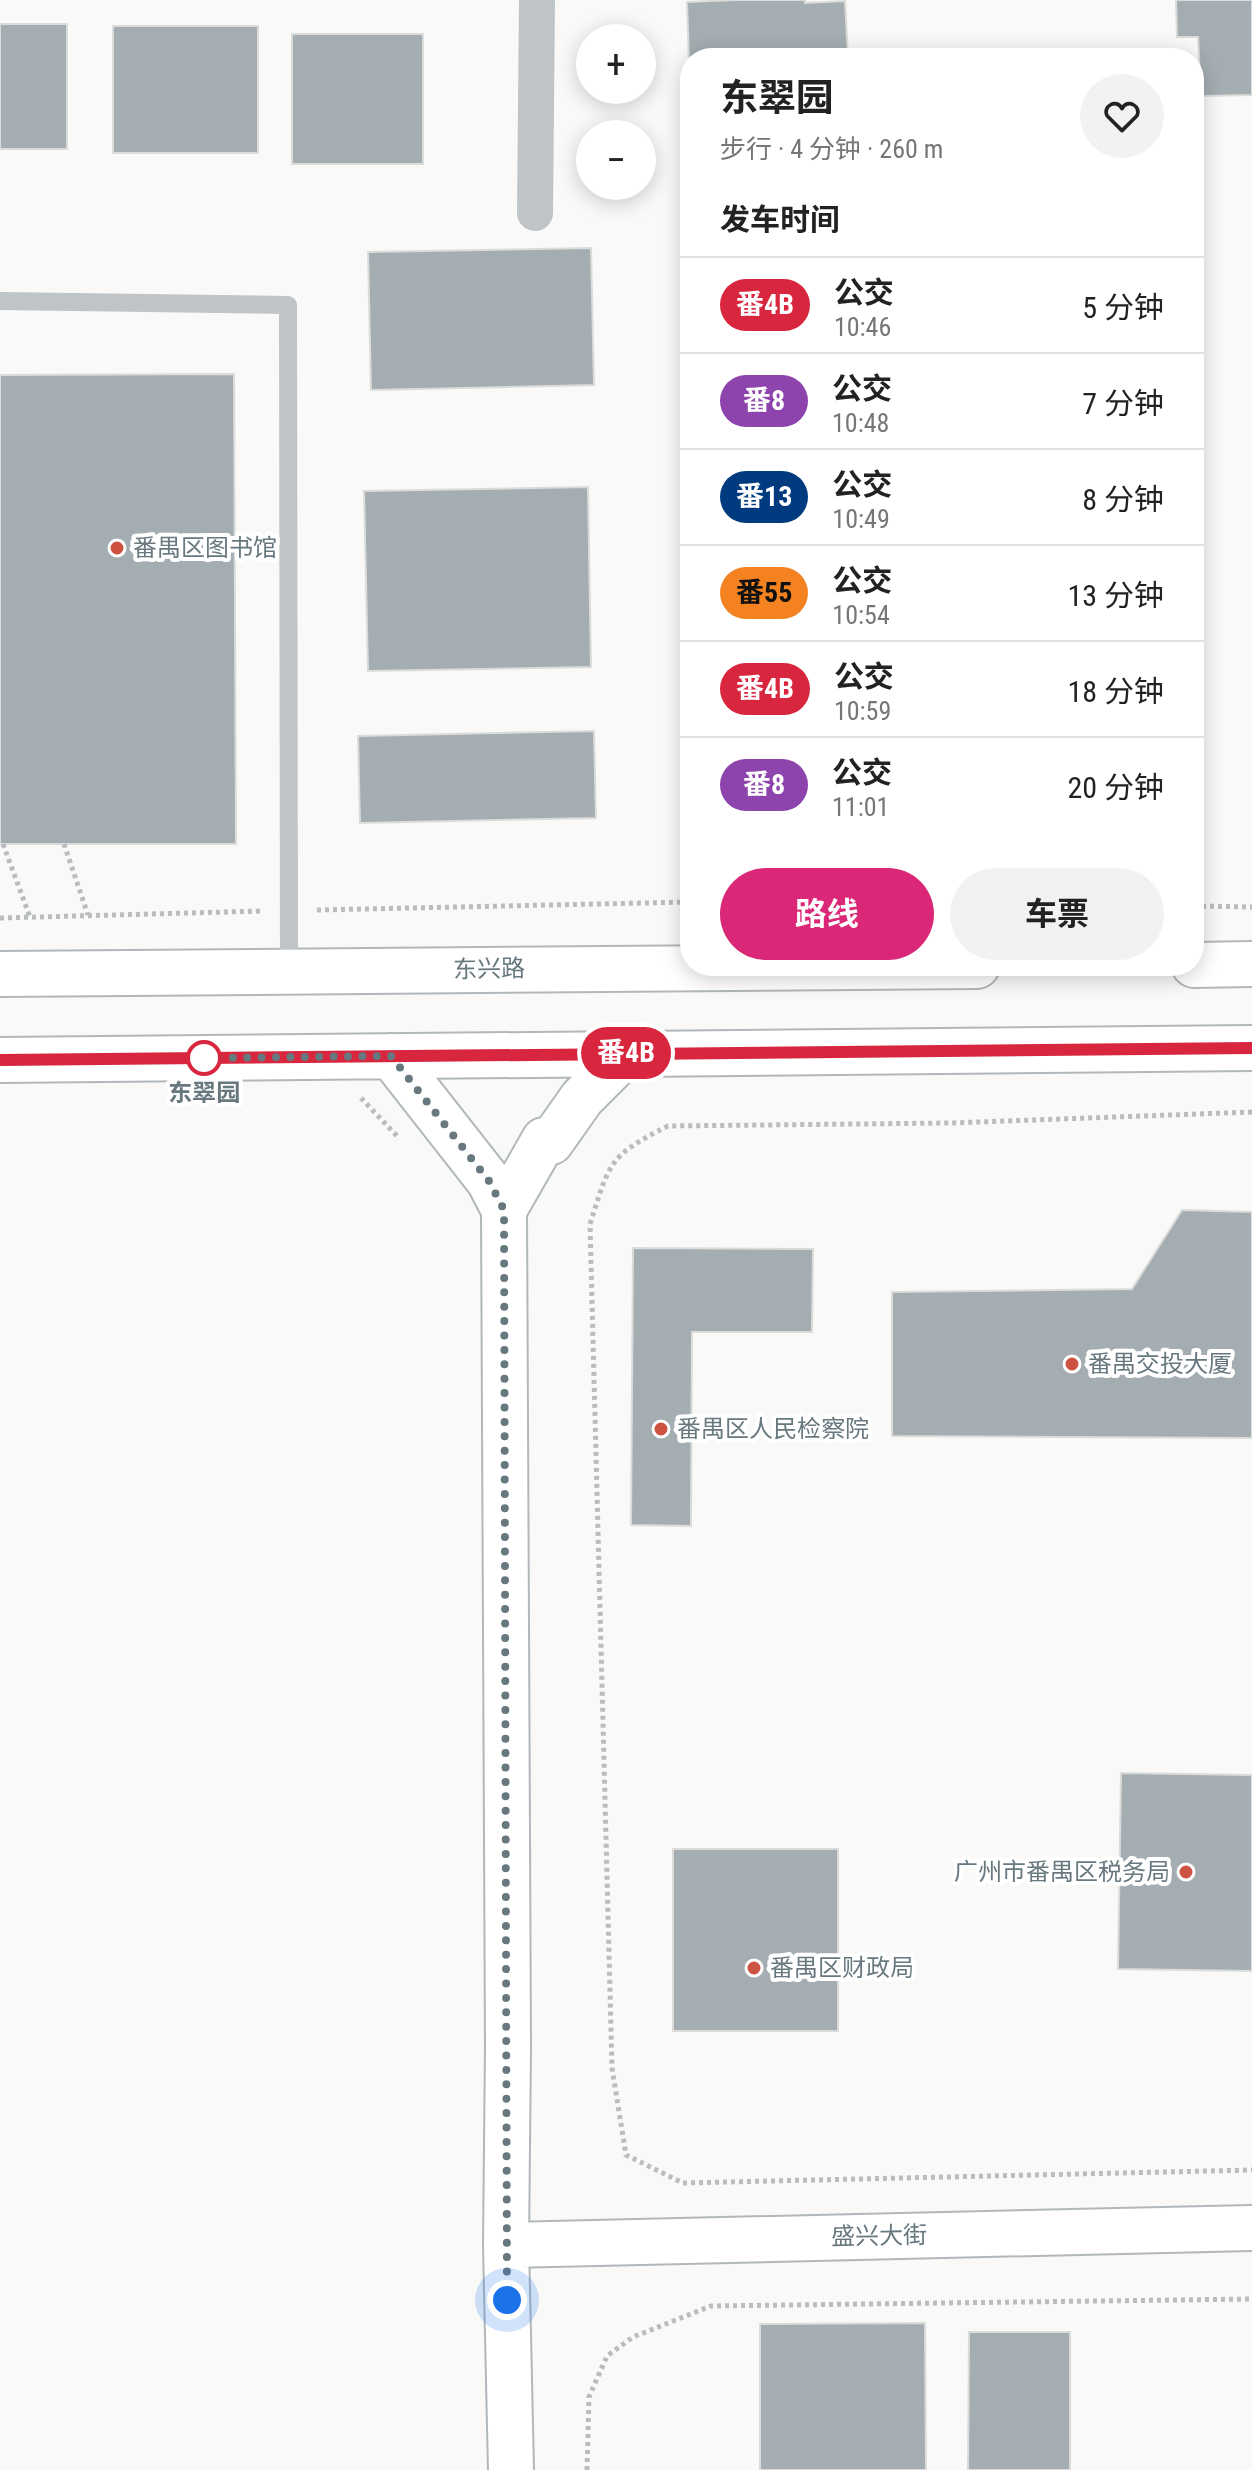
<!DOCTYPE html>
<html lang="zh">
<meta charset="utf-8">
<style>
body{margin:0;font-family:"Roboto Condensed","Noto Sans SC",sans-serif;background:#f2f2f2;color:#222;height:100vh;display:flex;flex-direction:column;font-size:30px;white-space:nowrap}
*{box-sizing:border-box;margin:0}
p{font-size:26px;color:#767676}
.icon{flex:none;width:44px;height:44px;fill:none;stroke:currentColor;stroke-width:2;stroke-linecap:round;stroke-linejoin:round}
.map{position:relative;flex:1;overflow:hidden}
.drawer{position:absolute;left:680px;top:48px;width:524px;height:928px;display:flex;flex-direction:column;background:#fff;border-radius:32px;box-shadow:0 4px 20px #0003}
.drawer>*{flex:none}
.badge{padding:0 16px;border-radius:26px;font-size:28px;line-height:52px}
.buttons{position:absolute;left:576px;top:24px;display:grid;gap:16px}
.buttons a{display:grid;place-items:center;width:80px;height:80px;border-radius:50%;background:#fff;box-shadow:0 4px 20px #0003;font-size:40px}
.you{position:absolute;width:40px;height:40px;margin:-20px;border:6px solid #fff;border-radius:50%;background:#1a73e8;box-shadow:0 0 0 12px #1a73e833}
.map>.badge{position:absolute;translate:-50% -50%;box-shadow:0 0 0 4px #fff}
h2{padding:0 40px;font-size:30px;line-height:72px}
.round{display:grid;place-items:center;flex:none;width:84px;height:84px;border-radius:42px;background:#f2f2f2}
.summary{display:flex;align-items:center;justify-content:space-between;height:136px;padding:0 40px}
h1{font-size:38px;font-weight:700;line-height:60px}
.cta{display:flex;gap:16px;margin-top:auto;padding:16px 40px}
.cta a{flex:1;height:92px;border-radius:48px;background:#db2777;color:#fff;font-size:32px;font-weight:700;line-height:92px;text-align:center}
.cta a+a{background:#f2f2f2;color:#222}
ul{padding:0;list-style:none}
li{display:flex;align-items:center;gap:24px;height:96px;padding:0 40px;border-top:2px solid #e0e0e0}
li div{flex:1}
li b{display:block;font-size:30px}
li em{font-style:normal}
li .badge{min-width:88px;font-weight:700;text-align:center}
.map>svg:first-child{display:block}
.building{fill:#a4aeb2;stroke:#dbdbda;stroke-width:2}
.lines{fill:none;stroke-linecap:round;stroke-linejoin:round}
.secondary-casing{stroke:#b1b8bb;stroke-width:48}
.path{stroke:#b9bdbf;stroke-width:5;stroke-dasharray:4 4;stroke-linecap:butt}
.lane{stroke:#bfc4c6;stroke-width:18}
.street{stroke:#bfc4c6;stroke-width:36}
.secondary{stroke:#fff;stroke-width:44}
.line-casing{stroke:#fff;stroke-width:18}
.line{stroke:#d7263d;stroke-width:12}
.walk{stroke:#67787f;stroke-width:8;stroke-dasharray:0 14.4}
.poi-dot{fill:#ce5242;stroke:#fff;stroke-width:3}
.stop-dot{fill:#fff;stroke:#d7263d;stroke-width:4}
.labels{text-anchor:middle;stroke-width:8;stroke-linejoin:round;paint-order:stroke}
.poi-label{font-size:24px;fill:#67787f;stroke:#fff;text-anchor:start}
.street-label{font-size:24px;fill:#67787f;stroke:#fff}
.stop-label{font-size:24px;font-weight:bold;fill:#67787f;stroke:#fff}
</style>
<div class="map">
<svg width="1252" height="2470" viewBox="0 0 1252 2470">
<rect width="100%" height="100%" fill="#f9f9f7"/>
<path class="building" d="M 735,0 L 805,0 L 805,3 L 845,1 L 848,58 L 690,58 L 689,64 L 687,2 Z
M 1176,0 L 1252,0 L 1252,95 L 1201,96 L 1198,37 L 1177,37 Z
M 0,24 L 67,24 L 67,149 L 0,149 Z
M 113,26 L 258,26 L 258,153 L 113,153 Z
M 292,34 L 423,34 L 423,164 L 292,164 Z
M 591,248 L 594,385 L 371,390 L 368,252 Z
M 684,295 L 690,295 L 690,408 L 684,408 Z
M 234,374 L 236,844 L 0,844 L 0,375 Z
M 588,487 L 591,667 L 368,671 L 364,491 Z
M 594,731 L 596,818 L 360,823 L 358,736 Z
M 1182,1210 L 1252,1212 L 1252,1438 L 892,1436 L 892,1292 L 1132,1289 Z
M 633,1248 L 813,1249 L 812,1332 L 692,1332 L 691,1526 L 631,1525 Z
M 1121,1773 L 1252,1775 L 1252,1971 L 1118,1969 Z
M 673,1849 L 838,1849 L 838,2031 L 673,2031 Z
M 925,2323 L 926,2470 L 760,2470 L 760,2324 Z
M 969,2332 L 1070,2332 L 1070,2470 L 968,2470 Z"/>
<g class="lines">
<g class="secondary-casing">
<path id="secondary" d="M 1194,965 L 1252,964
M 0,974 L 977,966
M 391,1056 L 489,1181 L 504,1210 L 508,2046 L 506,2245 L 511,2470
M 0,1060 L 1252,1048
M 504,1210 L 544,1140 L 551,1142 L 582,1098 L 627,1053
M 506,2245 L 1252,2228"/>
</g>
<path class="path" d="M 3,844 L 30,917
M 64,844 L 88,915
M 1194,906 L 1252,907
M 317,910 L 690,902
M 0,918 L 263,911
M 361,1098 L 398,1137
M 1252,1112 L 951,1123 L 668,1126 C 608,1156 610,1162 590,1224 L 612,2068 L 626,2155 L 683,2183 L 1252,2170
M 587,2470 L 589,2397 L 607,2356 L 633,2337 L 711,2306 L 1252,2299"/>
<path class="lane" d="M 0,301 L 288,305 L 289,971"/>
<path class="street" d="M 535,213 L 537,0"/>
<use href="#secondary" class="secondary"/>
</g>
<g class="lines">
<g class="line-casing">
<path id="line" d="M 0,1060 L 1252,1048"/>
</g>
<use href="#line" class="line"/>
<path class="walk" d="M 204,1058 L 391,1056 L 489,1181 L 504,1210 L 507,2300"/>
</g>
<g class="poi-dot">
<circle cx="117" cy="548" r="8"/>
<circle cx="1072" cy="1364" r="8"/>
<circle cx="661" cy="1429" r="8"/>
<circle cx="1186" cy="1872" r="8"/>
<circle cx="754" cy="1968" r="8"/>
</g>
<circle class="stop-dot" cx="204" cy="1058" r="16"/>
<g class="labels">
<g class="poi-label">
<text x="133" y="556">番禺区图书馆</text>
<text x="1088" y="1372">番禺交投大厦</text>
<text x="677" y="1437">番禺区人民检察院</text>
<text x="1170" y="1880" text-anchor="end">广州市番禺区税务局</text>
<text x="770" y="1976">番禺区财政局</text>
</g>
<g class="street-label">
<text transform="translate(489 969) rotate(-1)" y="8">东兴路</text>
<text transform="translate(879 2236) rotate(-1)" y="8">盛兴大街</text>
</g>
<g class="stop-label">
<text x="204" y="1101">东翠园</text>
</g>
</g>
</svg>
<div class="buttons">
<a>+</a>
<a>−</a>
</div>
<div class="you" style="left:507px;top:2300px"></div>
<b class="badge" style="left:626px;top:1053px;background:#d7263d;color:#fff">番4B</b>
<section class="drawer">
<div class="summary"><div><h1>东翠园</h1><p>步行 · 4 分钟 · 260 m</p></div><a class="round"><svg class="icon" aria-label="heart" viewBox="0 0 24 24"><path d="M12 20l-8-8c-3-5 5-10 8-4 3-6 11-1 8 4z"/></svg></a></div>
<h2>发车时间</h2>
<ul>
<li><span class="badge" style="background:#d7263d;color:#fff">番4B</span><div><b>公交</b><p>10:46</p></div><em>5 分钟</em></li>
<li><span class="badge" style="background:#8e44ad;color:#fff">番8</span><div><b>公交</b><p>10:48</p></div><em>7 分钟</em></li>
<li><span class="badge" style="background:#003b80;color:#fff">番13</span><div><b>公交</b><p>10:49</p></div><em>8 分钟</em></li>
<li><span class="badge" style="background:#f58220;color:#111">番55</span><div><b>公交</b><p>10:54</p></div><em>13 分钟</em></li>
<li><span class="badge" style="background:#d7263d;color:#fff">番4B</span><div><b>公交</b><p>10:59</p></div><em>18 分钟</em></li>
<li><span class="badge" style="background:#8e44ad;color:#fff">番8</span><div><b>公交</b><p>11:01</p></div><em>20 分钟</em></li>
</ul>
<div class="cta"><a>路线</a><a>车票</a></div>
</section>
</div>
